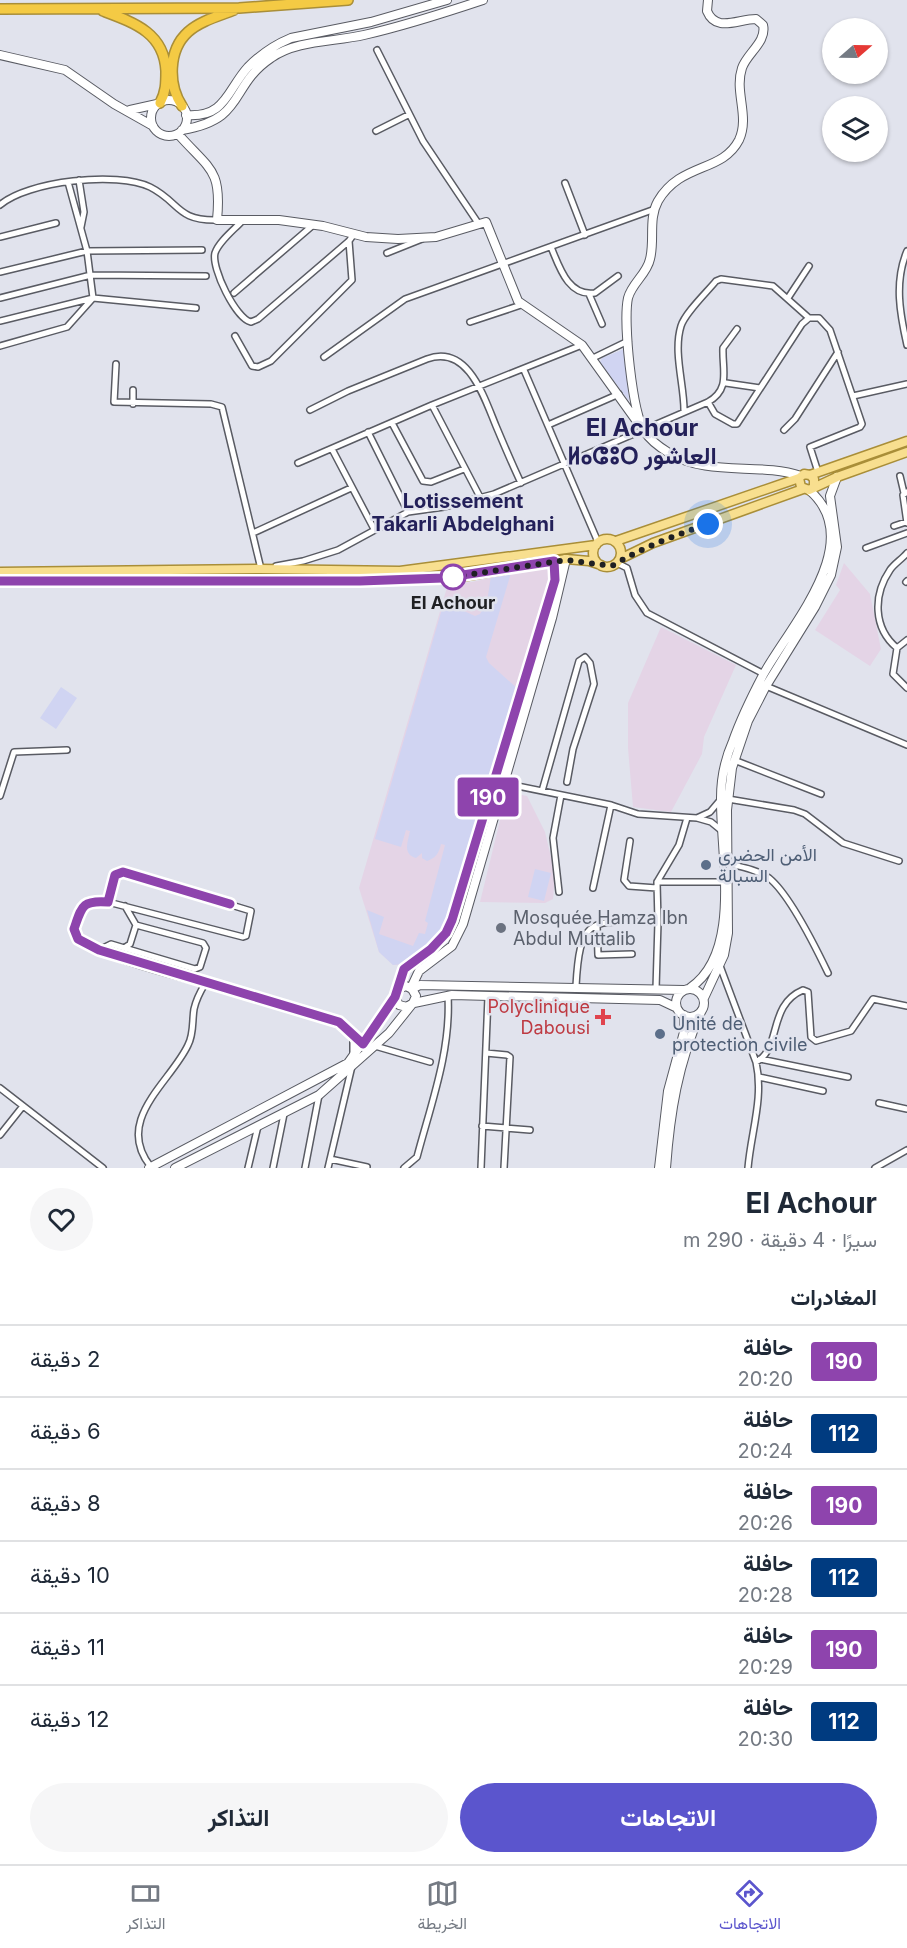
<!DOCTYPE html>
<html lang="ar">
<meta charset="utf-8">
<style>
body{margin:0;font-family:Inter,Vazirmatn,"Noto Sans Tifinagh",sans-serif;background:#f6f6f7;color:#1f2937;direction:rtl;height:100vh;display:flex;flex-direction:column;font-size:22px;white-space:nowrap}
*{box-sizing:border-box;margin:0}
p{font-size:20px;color:#747a83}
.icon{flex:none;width:33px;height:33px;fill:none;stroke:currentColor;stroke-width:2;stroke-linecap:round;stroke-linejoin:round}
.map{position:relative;height:1168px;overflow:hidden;direction:ltr}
.details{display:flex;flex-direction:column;background:#fff;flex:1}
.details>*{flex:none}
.badge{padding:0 12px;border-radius:4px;font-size:21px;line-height:39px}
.needle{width:39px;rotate:70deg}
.fabs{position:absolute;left:822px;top:18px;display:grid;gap:12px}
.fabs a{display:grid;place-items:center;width:66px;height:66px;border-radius:50%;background:#fff;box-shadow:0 2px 4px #0004;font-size:30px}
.you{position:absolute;width:30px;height:30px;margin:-15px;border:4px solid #fff;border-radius:50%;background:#1a73e8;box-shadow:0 0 0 9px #1a73e833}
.map>.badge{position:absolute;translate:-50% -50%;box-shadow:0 0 0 3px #fff}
h2{padding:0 30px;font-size:22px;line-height:54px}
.round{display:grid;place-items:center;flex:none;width:63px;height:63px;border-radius:32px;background:#f6f6f7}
.headline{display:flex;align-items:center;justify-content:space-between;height:102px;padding:0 30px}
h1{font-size:28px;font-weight:700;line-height:45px}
.action{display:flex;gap:12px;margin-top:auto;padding:12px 30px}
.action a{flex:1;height:69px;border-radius:36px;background:#5b55cd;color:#fff;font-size:24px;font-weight:700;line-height:69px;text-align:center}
.action a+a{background:#f6f6f7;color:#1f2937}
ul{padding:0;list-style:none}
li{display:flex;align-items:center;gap:18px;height:72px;padding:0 30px;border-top:2px solid #e0e1e3}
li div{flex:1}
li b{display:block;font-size:22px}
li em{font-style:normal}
li .badge{min-width:66px;font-weight:700;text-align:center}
.tab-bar{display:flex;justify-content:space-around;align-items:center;height:84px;border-top:2px solid #e0e1e3;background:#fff;font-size:16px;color:#747a83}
.tab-bar a{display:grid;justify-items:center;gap:3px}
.tab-bar .on{color:#5b55cd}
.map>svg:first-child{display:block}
.education{fill:#e4d4e6}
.green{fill:#d0d4f2}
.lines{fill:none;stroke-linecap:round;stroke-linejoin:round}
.street-casing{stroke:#595b63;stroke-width:8}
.secondary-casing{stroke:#595b63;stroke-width:10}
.primary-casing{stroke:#a98e38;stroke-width:11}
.highway-casing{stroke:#a98e38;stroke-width:12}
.street{stroke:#fff;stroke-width:5}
.secondary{stroke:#fff;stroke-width:8}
.primary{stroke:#f8df8f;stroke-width:8}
.highway{stroke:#f4ca44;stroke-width:9}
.line-casing{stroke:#fff;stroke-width:14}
.line{stroke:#8e44ad;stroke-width:9}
.walk{stroke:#1f2023;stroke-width:6;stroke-dasharray:0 10.8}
.stop-dot{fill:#fff;stroke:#8e44ad;stroke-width:3}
.service-dot{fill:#5c6f8a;stroke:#e1e3ed;stroke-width:2}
.worship-dot{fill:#6b7280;stroke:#e1e3ed;stroke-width:2}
.health-dot{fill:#e0444e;stroke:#e1e3ed;stroke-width:2}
.labels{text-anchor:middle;stroke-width:5;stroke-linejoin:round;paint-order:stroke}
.stop-label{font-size:18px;font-weight:bold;fill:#1f2023;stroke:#e1e3ed}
.service-label{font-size:18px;fill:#4e5e75;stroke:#e1e3ed;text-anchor:start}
.worship-label{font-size:18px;fill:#5b616d;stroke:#e1e3ed;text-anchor:start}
.health-label{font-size:18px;fill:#be3a42;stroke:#e1e3ed;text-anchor:end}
.neighbourhood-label{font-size:20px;font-weight:bold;fill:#232059;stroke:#e1e3ed}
.district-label{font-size:24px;font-weight:bold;fill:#232059;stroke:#e1e3ed}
</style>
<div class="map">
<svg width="907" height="1168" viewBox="0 0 907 1168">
<rect width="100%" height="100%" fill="#e1e3ed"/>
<path class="education" d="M 844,563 L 870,594 L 881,649 L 870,666 L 815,630 L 840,590 L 836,585 Z
M 546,566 L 550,567 L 553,575 L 452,915 L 398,965 L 393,965 L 379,952 L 359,888 L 448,584 L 472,582 Z
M 661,627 L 736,665 L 704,737 L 702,754 L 671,812 L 633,807 L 628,748 L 628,703 Z
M 507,792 L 527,796 L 545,832 L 555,874 L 553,899 L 545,903 L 480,902 Z"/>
<path class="green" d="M 624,349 L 629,401 L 600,362 L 602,358 Z
M 511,573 L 486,657 L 489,663 L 519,690 L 452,915 C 441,935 419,964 393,965 L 379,952 L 367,910 L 384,917 L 379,934 L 413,946 L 419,933 L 425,934 L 428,923 L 425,921 L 445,845 L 441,844 C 439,853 436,858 427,861 L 422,858 L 422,853 L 416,858 C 402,854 408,841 410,831 L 406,830 L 401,847 L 375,839 L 444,602 L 475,616 L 480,614 L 487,602 L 491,576 Z
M 61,687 L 77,698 L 56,729 L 40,718 Z
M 535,869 L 551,873 L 544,901 L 528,897 Z"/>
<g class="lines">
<g class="street-casing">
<path id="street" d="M 377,50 L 423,141 L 478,223
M 376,131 L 408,115
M 79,180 L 84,212 L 81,227
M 565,183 L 585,235
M 0,205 C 27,181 118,171 150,187 C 180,202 176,221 217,220
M 243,220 C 235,229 219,241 215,253 C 211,268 236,319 251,322 L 258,319 L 349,241 L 354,234
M 0,237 L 56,223
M 551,247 C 559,266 568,297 595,293 L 618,276
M 907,251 C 894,282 900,314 907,345
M 387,253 L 422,239
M 0,272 L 87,251 L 202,250
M 234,293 L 312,226
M 589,294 L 602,324
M 0,298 L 91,275 L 206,276
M 788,298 L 809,266
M 0,321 L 93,298 L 196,308
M 470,322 L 521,305
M 235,336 L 252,366 L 258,367 L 271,361 L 352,280 L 349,241
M 0,346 L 67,327 L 93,298 L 87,251 L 68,182
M 324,357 L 405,299 L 655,209
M 593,358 L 628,341
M 116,364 L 114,402 L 211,404 L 222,407 L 261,569
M 524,370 L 598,542
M 726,383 L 760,388
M 133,390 L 133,404
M 853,396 L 907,384
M 708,402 L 715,414 L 733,424 L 737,424 L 802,324 L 809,318 L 819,318 L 830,330 L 862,424 L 860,427 L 810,447 L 818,472
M 432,405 L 480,497
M 310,410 L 348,391 L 427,359 C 468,344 484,397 496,426 C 504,445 512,464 521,483
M 684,410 C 684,384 673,352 681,326 C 685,313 707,292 716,281 L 721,279 L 773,286 L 809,318
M 392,423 L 423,481 L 431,482 L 464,469
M 548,425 L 619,394
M 784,430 L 795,419 L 838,352
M 368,432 L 408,512
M 332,449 L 374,529
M 298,463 L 432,405 L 582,345
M 900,476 L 904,493
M 907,492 L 903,495 L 907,523
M 894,526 L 906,522
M 253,533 L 351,488
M 866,548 L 907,533
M 617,563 L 627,568 L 635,595 L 647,613 L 764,674
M 276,566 L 303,561 L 338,550 L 408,512 L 444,507 L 494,494 L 708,402 C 731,389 722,370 723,348 L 737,329
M 906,582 L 907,581
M 907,640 L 897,648 L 893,674 L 907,688
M 897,648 C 873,628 873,595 890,570 C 894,564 902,559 907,553
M 766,686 L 907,745
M 734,760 L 821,794
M 493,781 L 611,805 L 638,814 L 697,818
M 542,791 L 579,661 L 585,657 L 590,663 L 594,684 L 573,749 L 567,782
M 0,796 L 14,752 L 67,750
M 721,799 L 710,812 L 697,818 L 711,822 L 722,831
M 728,799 L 794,810 L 805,814 L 843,843 L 899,861
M 630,841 L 624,880 L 629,886 L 657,888
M 729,864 C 742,867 758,870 769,878 C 790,895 816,948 828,973
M 657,882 L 723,882
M 593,888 L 611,805
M 559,892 L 553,838 L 561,795
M 108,902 L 115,875 L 123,872 L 251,911 L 246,936 L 243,937 L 108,902 C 82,900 82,906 74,929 C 79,954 179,976 205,984
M 658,922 L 657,882 L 679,845 L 687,818
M 597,926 L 598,955 L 632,954
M 124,948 L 130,944 L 136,925 L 125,906
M 99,950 L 111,944 L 195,969 L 200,967 L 206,948 L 203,943 L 136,925
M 720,966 L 756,1062 C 764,1098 751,1132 748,1168
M 576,986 C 580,913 592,922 658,922 L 656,989
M 375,1046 L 430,1062
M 486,1053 L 507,1055 L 510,1057 L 504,1168
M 353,1055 L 353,1035 L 363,1044
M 760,1059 L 848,1077
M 756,1062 C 782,1049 767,1005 803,990 L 808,992 L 811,1037 L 816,1041 L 851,1031 L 873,999 L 907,1006
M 759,1077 L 823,1091
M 0,1088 L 103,1168
M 879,1103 L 907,1109
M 482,1126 L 530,1130
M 0,1135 L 23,1106
M 330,1159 L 367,1167
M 151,1167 C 113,1120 171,1082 188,1045 C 194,1034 192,1021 194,1009 C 196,1000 200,992 205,984 L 339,1022 L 353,1035
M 248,1168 L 258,1126
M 273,1168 L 284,1114
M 305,1168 L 319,1095
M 328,1168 L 352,1066
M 404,1168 L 417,1157 C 431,1104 451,1051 448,996
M 481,1168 L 488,997
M 875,1168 L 907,1150"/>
</g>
<g class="secondary-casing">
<path id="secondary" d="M 708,0 L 707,11 C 716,33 738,19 756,19 L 763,25 C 767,42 747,53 742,68 C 734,92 750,116 739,140 C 722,173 681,162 658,201 C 648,219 655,240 650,259 C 647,274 632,283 628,298 C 623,321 632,413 645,432 C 650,440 661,448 669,453 C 709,477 758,462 801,476
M 0,55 L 65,70 L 114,104 L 153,126
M151 118a18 18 0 1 1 36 0a18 18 0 1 1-36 0Z
M 130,110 L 157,104
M 186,115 C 226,118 227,90 248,67 C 261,54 274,45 291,38 L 371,22 L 447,0
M 182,130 C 247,119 228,87 271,58 C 296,40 334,42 364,35 C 404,26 444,13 483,0
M 178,134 C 210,170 222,169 217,220 L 279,220 L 323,226 L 366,237 L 398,239 L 436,237 L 486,222 L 518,301 L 582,345 L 638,423
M 411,988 L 419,971 L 452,946 L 463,924 L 552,618 L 566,559
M 690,988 C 743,952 720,854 721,798 C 721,779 725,759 733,741 C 741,718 752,696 763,675 C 790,626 869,541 809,490
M676 1003a14 14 0 1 1 28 0a14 14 0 1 1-28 0Z
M 412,989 L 420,985 L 684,990
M 397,991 L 404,969 L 431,949 L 446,933 L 452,920 L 555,580 L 554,561
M 704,998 L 724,955 L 728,933 L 727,810 L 732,768 L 748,721 L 766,686 L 815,607 L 831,575 L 837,547 L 830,496 L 837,477
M 414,1003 L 452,995 L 660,1000 L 677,1008
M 149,1168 L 348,1063 L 395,997
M 175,1168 L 319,1095 L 389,1033 L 413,1003 L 416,996 L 412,989 L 406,986 L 398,989 L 395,997 L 399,1005 L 407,1007 L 413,1003
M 659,1168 L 668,1091 L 684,1032 L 684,1015
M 666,1168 C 670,1113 678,1063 701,1012"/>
</g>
<g class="primary-casing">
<path id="primary" d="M 810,475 L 907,441
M 814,486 L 814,479 L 810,475 L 804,474 L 799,478 L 801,487 L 809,490 L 837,477 L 907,452
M593 553a14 14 0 1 1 28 0a14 14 0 1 1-28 0Z
M 616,541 L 799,478
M 620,559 L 653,543 L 803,489
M 0,572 L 260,569 L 400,571 L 596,545
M 0,581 L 360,581 L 461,577 L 566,559 L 589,561 L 601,565"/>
</g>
<g class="highway-casing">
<path id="highway" d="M 0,9 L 239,8 L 348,0
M 103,11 C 135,23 164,33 166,71 C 166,83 166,92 160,103
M 182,106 C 168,85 168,50 188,32 C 200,21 219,16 234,10"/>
</g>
<use href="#street" class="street"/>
<use href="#secondary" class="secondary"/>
<use href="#primary" class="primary"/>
<use href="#highway" class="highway"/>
</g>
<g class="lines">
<g class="line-casing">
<path id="line" d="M 0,581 L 360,581 L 443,578 L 554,561 L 555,580 L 452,920 L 446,933 L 431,949 L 404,969 L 395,997 L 363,1044 L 339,1022 L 99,950 L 78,939 L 74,929 C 82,906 82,900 108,902 L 115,875 L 123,872 L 230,904"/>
</g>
<use href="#line" class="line"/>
<path class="walk" d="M 453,577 L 566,560 L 612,566 C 643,547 674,536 708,524"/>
</g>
<circle class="stop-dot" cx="453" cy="577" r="12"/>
<g class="service-dot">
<circle cx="706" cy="865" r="6"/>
<circle cx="660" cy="1034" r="6"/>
</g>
<circle class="worship-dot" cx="501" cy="928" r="6"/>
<path class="health-dot" d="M600 1008h6v6h6v6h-6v6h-6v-6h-6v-6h6z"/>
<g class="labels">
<g class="stop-label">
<text x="453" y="609">El Achour</text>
</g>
<g class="service-label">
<text x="718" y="861">الأمن الحضري<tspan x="718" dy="21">السبالة</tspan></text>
<text x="672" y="1030">Unité de<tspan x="672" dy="21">protection civile</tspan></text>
</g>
<g class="worship-label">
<text x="513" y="924">Mosquée Hamza Ibn<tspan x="513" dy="21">Abdul Muttalib</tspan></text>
</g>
<g class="health-label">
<text x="590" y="1013">Polyclinique<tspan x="590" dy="21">Dabousi</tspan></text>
</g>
<g class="neighbourhood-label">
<text x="463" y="508">Lotissement<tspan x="463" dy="23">Takarli Abdelghani</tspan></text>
</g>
<g class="district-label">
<text x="642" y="436">El Achour<tspan x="642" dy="28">ⵍⴰⵛⵓⵔ العاشور</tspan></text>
</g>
</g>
</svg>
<div class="fabs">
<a><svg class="needle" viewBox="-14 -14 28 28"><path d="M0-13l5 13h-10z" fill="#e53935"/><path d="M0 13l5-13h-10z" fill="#747a83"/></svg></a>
<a><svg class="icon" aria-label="layers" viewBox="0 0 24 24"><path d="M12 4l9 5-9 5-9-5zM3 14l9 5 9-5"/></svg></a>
</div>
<div class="you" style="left:708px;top:524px"></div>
<b class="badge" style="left:488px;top:797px;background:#8e44ad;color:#fff">190</b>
</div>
<section class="details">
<div class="headline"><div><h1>El Achour</h1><p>سيرًا · 4 دقيقة · 290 m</p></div><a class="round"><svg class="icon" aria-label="heart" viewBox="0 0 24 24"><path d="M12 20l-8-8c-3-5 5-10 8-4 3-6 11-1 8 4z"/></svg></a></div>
<h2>المغادرات</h2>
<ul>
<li><span class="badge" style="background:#8e44ad;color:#fff">190</span><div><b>حافلة</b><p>20:20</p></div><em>2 دقيقة</em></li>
<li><span class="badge" style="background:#003b80;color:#fff">112</span><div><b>حافلة</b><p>20:24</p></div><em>6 دقيقة</em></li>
<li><span class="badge" style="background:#8e44ad;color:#fff">190</span><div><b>حافلة</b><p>20:26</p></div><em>8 دقيقة</em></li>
<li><span class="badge" style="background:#003b80;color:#fff">112</span><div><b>حافلة</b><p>20:28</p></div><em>10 دقيقة</em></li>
<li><span class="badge" style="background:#8e44ad;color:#fff">190</span><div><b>حافلة</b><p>20:29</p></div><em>11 دقيقة</em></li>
<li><span class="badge" style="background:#003b80;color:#fff">112</span><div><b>حافلة</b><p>20:30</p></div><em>12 دقيقة</em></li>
</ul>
<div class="action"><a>الاتجاهات</a><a>التذاكر</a></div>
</section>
<nav class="tab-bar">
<a class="on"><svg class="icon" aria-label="directions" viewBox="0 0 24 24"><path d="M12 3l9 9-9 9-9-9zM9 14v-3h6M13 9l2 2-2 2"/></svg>الاتجاهات</a>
<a><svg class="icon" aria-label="map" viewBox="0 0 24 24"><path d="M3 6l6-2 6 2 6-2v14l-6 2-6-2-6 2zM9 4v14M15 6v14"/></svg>الخريطة</a>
<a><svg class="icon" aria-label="tickets" viewBox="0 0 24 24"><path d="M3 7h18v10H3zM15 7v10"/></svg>التذاكر</a>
</nav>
